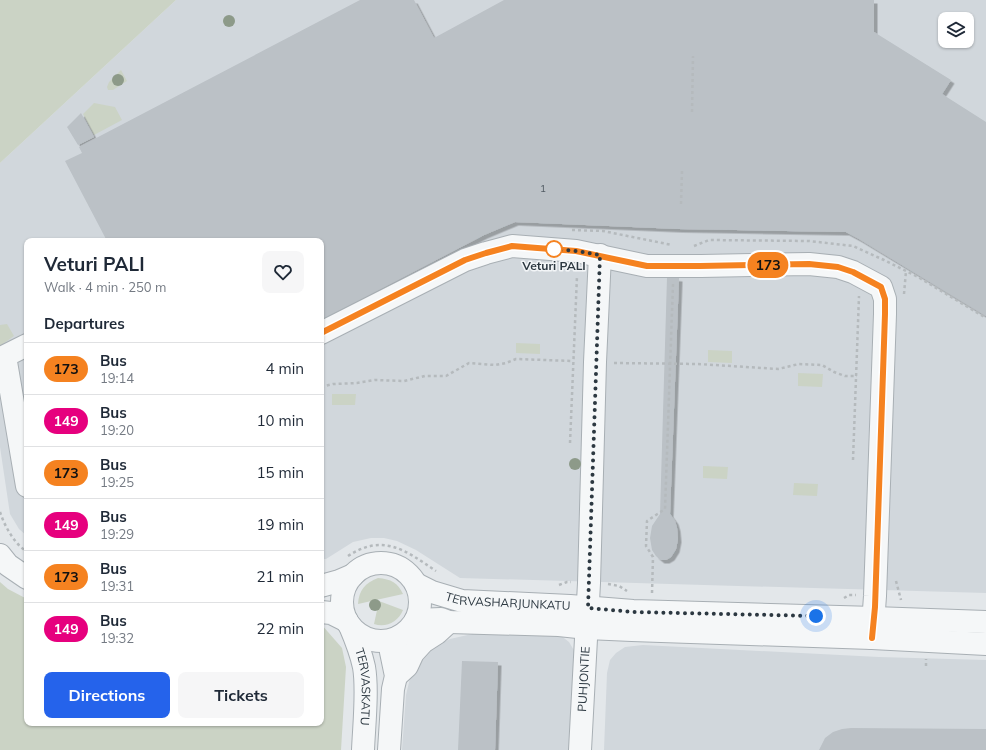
<!DOCTYPE html>
<meta charset="utf-8">
<style>
body{margin:0;font-family:Mulish,sans-serif;background:#f6f6f7;color:#1f2937;height:100vh;display:flex;flex-direction:column;font-size:15px;white-space:nowrap}
*{box-sizing:border-box;margin:0}
p{font-size:13px;color:#747a83}
.icon{flex:none;width:22px;height:22px;fill:none;stroke:currentColor;stroke-width:2;stroke-linecap:round;stroke-linejoin:round}
.map{position:relative;flex:1;overflow:hidden}
.drawer{position:absolute;left:24px;top:238px;width:300px;height:488px;display:flex;flex-direction:column;background:#fff;border-radius:8px;box-shadow:0 1px 3px #0004}
.drawer>*{flex:none}
.badge{padding:0 8px;border-radius:13px;font-size:14px;line-height:26px}
.fabs{position:absolute;left:938px;top:12px;display:grid;gap:8px}
.fabs a{display:grid;place-items:center;width:36px;height:36px;border-radius:8px;background:#fff;box-shadow:0 1px 3px #0004;font-size:20px}
.you{position:absolute;width:20px;height:20px;margin:-10px;border:3px solid #fff;border-radius:50%;background:#1a73e8;box-shadow:0 0 0 6px #1a73e833}
.map>.badge{position:absolute;translate:-50% -50%;box-shadow:0 0 0 2px #fff}
h2{padding:0 20px;font-size:15px;line-height:36px}
.round{display:grid;place-items:center;flex:none;width:42px;height:42px;border-radius:8px;background:#f6f6f7}
.summary{display:flex;align-items:center;justify-content:space-between;height:68px;padding:0 20px}
h1{font-size:19px;font-weight:700;line-height:30px}
.action{display:flex;gap:8px;margin-top:auto;padding:8px 20px}
.action a{flex:1;height:46px;border-radius:8px;background:#2563eb;color:#fff;font-size:16px;font-weight:700;line-height:46px;text-align:center}
.action a+a{background:#f6f6f7;color:#1f2937}
ul{padding:0;list-style:none}
li{display:flex;align-items:center;gap:12px;height:52px;padding:0 20px;border-top:1px solid #e0e1e3}
li div{flex:1}
li b{display:block;font-size:15px}
li em{font-style:normal}
li .badge{min-width:44px;font-weight:700;text-align:center}
.map>svg:first-child{display:block}
.built{fill:#d1d7dc;fill-rule:evenodd}
.green{fill:#cbd3c5}
.building{fill:#bbc1c6;filter:url(#shadow)}
.lines{fill:none;stroke-linecap:round;stroke-linejoin:round}
.minor-casing{stroke:#a8afb4;stroke-width:24}
.path{stroke:#b5babd;stroke-width:2.5;stroke-dasharray:3 3;stroke-linecap:butt}
.minor{stroke:#f5f7f8;stroke-width:22}
.tree{fill:#8d9a89}
.line-casing{stroke:#fff;stroke-width:9}
.line{stroke:#f58220;stroke-width:6}
.walk{stroke:#2c3841;stroke-width:4;stroke-dasharray:0 7.2}
.stop-dot{fill:#fff;stroke:#f58220;stroke-width:2}
.labels{text-anchor:middle;stroke-width:3;stroke-linejoin:round;paint-order:stroke}
.number-label{font-size:10px;fill:#505a62}
.stop-label{font-size:12px;font-weight:bold;fill:#2c3841;stroke:#f2f5f7}
.street-label{font-size:12px;fill:#2c3841;stroke:#f2f5f7}
</style>
<div class="map">
<svg width="986" height="750" viewBox="0 0 986 750">
<defs>
<filter id="shadow"><feDropShadow dx="3.5" dy="3.5" stdDeviation="0" flood-color="#0004"/></filter>
</defs>
<rect width="100%" height="100%" fill="#e3e7ea"/>
<path class="built" d="M 176,0 L 986,0 L 986,593 L 460,578 L 416,550 L 397,541 L 384,538 L 371,538 L 353,542 L 326,559 L 321,559 L 321,241 L 27,241 L 27,536 L 19,529 L 10,514 L 0,447 L 0,163 ZM 945,19 L 967,19 L 967,41 L 945,41 Z
M 549,633 L 560,635 L 569,642 L 575,652 L 569,750 L 402,750 L 406,695 L 410,678 L 423,655 L 435,646 L 450,639 L 472,634 Z
M 643,645 L 879,657 L 986,660 L 986,750 L 604,750 L 607,673 L 610,660 L 616,653 L 625,647 Z"/>
<path class="green" d="M 0,0 L 176,0 L 0,163 Z
M 121,70 L 127,81 L 113,90 L 108,90 L 107,87 L 109,82 Z
M 94,103 L 115,107 L 122,120 L 94,135 L 83,114 Z
M 7,324 L 14,336 L 0,346 L 0,325 Z
M 516,343 L 540,344 L 540,354 L 516,353 Z
M 708,350 L 732,351 L 732,363 L 708,362 Z
M 798,373 L 823,374 L 822,387 L 798,386 Z
M 332,394 L 356,394 L 355,405 L 332,405 Z
M 703,466 L 728,467 L 727,479 L 703,478 Z
M 794,483 L 818,484 L 817,496 L 793,495 Z
M 378,578 C 391,579 398,583 403,594 L 358,604 C 359,590 365,583 378,578 Z
M 0,582 L 8,589 L 27,599 L 27,723 L 321,723 L 321,624 L 342,648 L 346,667 L 341,750 L 0,750 Z
M 379,601 L 403,610 C 398,622 386,628 374,624 Z"/>
<path class="building" d="M 360,0 L 414,0 L 434,38 L 504,0 L 874,0 L 874,32 L 951,80 L 942,94 L 986,122 L 986,316 L 859,239 L 846,232 L 679,229 L 515,222 L 484,235 L 321,320 L 321,241 L 107,241 L 65,161 L 82,153 L 79,147 Z
M 81,113 L 94,137 L 78,145 L 67,127 Z
M 667,277 L 679,278 L 670,514 L 675,521 L 677,528 L 678,539 L 676,549 L 671,557 L 666,560 L 661,560 L 656,556 L 652,550 L 650,538 L 652,526 L 660,514 Z
M 462,661 L 498,662 L 495,750 L 458,750 Z
M 851,728 L 986,729 L 986,750 L 819,750 L 825,738 L 833,732 L 842,729 Z"/>
<g class="lines">
<g class="minor-casing">
<g id="minor">
<path d="M 321,333 L 465,260 L 486,253 L 512,246 L 576,251 L 647,266 L 701,266 L 809,264 L 838,267 L 853,272 L 881,287 L 885,299 L 885,314 L 875,596 L 872,638"/>
<path d="M 27,345 L 5,356 L 27,486"/>
<path d="M 0,555 L 8,565 L 27,578"/>
<circle cx="381" cy="602" r="39"/>
<path id="s1" d="M 416,584 L 432,592 L 462,601 L 570,606 L 633,611 L 874,618 L 986,622"/>
<path d="M 321,586 L 339,581 L 353,575"/>
<path d="M 321,612 L 331,613 L 347,621"/>
<path d="M 416,620 L 441,619 L 449,622 L 559,625 L 587,628 L 632,630 L 872,638 L 986,644"/>
<path id="s2" d="M 350,626 C 356,640 361,653 364,667 C 368,690 364,726 363,750"/>
<path d="M 396,676 L 407,666 L 413,653 L 423,642 L 437,633 L 449,622"/>
<path d="M 389,750 L 393,689 L 396,676 L 391,652 L 397,638"/>
<path id="s3" d="M 580,750 L 589,583 L 595,362 L 600,255"/>
</g>
</g>
<path class="path" d="M 692,112 L 693,56
M 681,204 L 682,171
M 572,230 L 603,231 L 672,245
M 694,246 L 709,240 L 809,241 L 853,246 L 884,260 L 918,277 L 986,318
M 904,294 L 906,271
M 614,363 L 698,364 L 778,369 L 799,364 L 822,365 L 834,372 L 845,376 L 857,376
M 321,387 L 333,384 L 357,383 L 375,380 L 404,381 L 425,376 L 446,376 L 469,363 L 495,365 L 506,363 L 516,359 L 573,361
M 570,443 L 577,276
M 853,460 L 859,296
M 0,512 C 5,527 14,543 27,552
M 348,556 C 383,533 405,550 436,571
M 896,581 L 901,600
M 608,584 L 619,586 L 627,591
M 559,585 L 567,582 L 571,582
M 652,593 L 653,557 L 646,546 L 647,521 L 665,509 L 673,284
M 844,598 L 849,595 L 856,595
M 926,666 L 926,659"/>
<use href="#minor" class="minor"/>
</g>
<g class="tree">
<circle cx="229" cy="21" r="6"/>
<circle cx="118" cy="80" r="6"/>
<circle cx="575" cy="464" r="6"/>
<circle cx="375" cy="605" r="6"/>
</g>
<g class="lines">
<g class="line-casing">
<path id="line" d="M 321,333 L 465,260 L 486,253 L 512,246 L 576,251 L 647,266 L 700,266 L 809,264 L 838,267 L 853,272 L 881,287 L 885,299 L 885,314 L 875,607 L 872,638"/>
</g>
<use href="#line" class="line"/>
<path class="walk" d="M 554,249 L 576,251 L 600,255 L 588,608 L 633,612 L 816,616"/>
</g>
<circle class="stop-dot" cx="554" cy="249" r="8"/>
<g class="labels">
<g class="number-label">
<text x="543" y="192">1</text>
</g>
<g class="stop-label">
<text x="554" y="270">Veturi PALI</text>
</g>
<g class="street-label">
<text dy="4" stroke="none"><textPath href="#s1" startOffset="95">TERVASHARJUNKATU</textPath></text>
<text dy="4" stroke="none"><textPath href="#s3" startOffset="71">PUHJONTIE</textPath></text>
<text dy="4" stroke="none"><textPath href="#s2" startOffset="63">TERVASKATU</textPath></text>
</g>
</g>
</svg>
<div class="fabs">
<a><svg class="icon" aria-label="layers" viewBox="0 0 24 24"><path d="M12 4l9 5-9 5-9-5zM3 14l9 5 9-5"/></svg></a>
</div>
<div class="you" style="left:816px;top:616px"></div>
<b class="badge" style="left:768px;top:265px;background:#f58220;color:#111">173</b>
<section class="drawer">
<div class="summary"><div><h1>Veturi PALI</h1><p>Walk · 4 min · 250 m</p></div><a class="round"><svg class="icon" aria-label="heart" viewBox="0 0 24 24"><path d="M12 20l-8-8c-3-5 5-10 8-4 3-6 11-1 8 4z"/></svg></a></div>
<h2>Departures</h2>
<ul>
<li><span class="badge" style="background:#f58220;color:#111">173</span><div><b>Bus</b><p>19:14</p></div><em>4 min</em></li>
<li><span class="badge" style="background:#e6007e;color:#fff">149</span><div><b>Bus</b><p>19:20</p></div><em>10 min</em></li>
<li><span class="badge" style="background:#f58220;color:#111">173</span><div><b>Bus</b><p>19:25</p></div><em>15 min</em></li>
<li><span class="badge" style="background:#e6007e;color:#fff">149</span><div><b>Bus</b><p>19:29</p></div><em>19 min</em></li>
<li><span class="badge" style="background:#f58220;color:#111">173</span><div><b>Bus</b><p>19:31</p></div><em>21 min</em></li>
<li><span class="badge" style="background:#e6007e;color:#fff">149</span><div><b>Bus</b><p>19:32</p></div><em>22 min</em></li>
</ul>
<div class="action"><a>Directions</a><a>Tickets</a></div>
</section>
</div>
